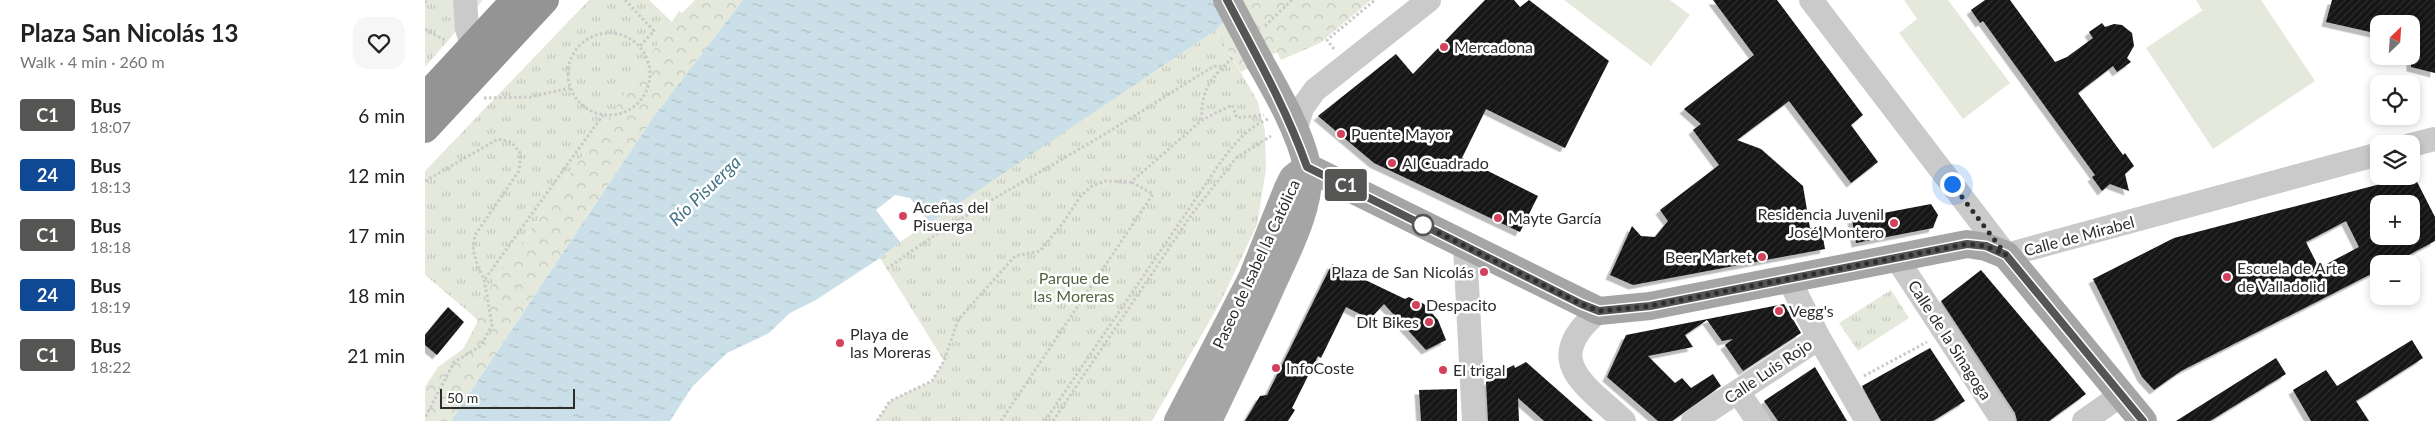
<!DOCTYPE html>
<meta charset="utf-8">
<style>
body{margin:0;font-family:Lato,sans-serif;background:#f6f6f6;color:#222;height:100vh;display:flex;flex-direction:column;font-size:19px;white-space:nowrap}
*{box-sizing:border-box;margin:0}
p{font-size:16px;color:#767676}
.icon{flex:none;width:28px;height:28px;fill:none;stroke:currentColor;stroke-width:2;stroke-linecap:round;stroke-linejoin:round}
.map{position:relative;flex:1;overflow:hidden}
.sheet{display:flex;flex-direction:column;background:#fff;width:425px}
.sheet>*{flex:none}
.badge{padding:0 10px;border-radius:4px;font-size:18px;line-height:32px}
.needle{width:32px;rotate:25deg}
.tools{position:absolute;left:1945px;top:15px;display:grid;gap:10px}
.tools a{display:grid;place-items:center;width:50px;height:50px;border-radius:10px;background:#fff;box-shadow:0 2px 8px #0003;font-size:25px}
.scale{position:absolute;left:15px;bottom:12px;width:135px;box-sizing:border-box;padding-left:5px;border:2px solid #2d2d2d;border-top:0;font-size:14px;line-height:18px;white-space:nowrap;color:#2d2d2d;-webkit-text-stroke:4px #fff;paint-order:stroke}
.you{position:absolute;width:25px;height:25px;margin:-12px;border:4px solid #fff;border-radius:50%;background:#1a73e8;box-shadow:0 0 0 8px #1a73e833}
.map>.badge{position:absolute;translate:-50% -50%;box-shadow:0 0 0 2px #fff}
.round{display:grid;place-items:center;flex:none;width:52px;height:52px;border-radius:15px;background:#f6f6f6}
.headline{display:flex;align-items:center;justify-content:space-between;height:85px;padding:0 20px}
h1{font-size:24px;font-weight:700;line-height:38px}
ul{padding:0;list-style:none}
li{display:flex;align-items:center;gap:15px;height:60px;padding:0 20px}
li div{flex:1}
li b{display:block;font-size:19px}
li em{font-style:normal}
li .badge{min-width:55px;font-weight:700;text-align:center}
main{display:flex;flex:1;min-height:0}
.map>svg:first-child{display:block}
.green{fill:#e4e9dc}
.forest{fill:url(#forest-crowns)}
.park{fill:url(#park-tufts)}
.water{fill:url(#water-ripples)}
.building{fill:url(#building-hatch);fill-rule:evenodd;filter:url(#shadow)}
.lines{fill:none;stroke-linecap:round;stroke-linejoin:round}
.path{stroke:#cacaca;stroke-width:3;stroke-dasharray:2.5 2.5;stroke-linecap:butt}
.minor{stroke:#cacaca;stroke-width:24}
.major{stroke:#a5a5a5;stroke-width:28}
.highway{stroke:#949494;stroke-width:28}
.major-bridge{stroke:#a5a5a5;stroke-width:28}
.line-casing{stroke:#fff;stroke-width:11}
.line{stroke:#555553;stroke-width:8}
.walk{stroke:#2d2d2d;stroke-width:5;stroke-dasharray:0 9}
.poi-dot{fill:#d3415a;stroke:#fff;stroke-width:2}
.stop-dot{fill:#fff;stroke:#555553;stroke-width:2.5}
.labels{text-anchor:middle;stroke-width:5;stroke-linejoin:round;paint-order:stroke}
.poi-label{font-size:16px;fill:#2d2d2d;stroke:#fff;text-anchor:start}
.street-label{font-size:16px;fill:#2d2d2d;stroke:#fff}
.park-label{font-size:16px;fill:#54643f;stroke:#fff}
.water-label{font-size:18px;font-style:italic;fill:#447386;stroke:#fff}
</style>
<main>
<section class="sheet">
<div class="headline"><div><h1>Plaza San Nicolás 13</h1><p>Walk · 4 min · 260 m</p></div><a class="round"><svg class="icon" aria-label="heart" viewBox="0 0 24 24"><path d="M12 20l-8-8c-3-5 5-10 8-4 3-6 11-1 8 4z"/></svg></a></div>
<ul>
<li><span class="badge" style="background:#555553;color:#fff">C1</span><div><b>Bus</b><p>18:07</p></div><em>6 min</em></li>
<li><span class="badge" style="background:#0f4895;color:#fff">24</span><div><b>Bus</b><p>18:13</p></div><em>12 min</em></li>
<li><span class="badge" style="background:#555553;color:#fff">C1</span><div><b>Bus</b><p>18:18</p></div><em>17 min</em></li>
<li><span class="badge" style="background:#0f4895;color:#fff">24</span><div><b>Bus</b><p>18:19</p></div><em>18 min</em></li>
<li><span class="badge" style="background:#555553;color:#fff">C1</span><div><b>Bus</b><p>18:22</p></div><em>21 min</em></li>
</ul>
</section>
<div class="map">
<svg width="2010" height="421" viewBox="0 0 2010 421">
<defs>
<pattern id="forest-crowns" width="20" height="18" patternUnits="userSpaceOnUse" patternTransform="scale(1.25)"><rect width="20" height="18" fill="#e4e9dc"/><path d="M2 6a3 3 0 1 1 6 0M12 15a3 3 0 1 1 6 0" fill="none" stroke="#c4c8bd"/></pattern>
<pattern id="park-tufts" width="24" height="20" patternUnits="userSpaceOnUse" patternTransform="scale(1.25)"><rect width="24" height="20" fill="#e4e9dc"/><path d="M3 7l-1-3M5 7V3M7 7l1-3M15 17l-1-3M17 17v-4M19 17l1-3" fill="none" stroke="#c4c8bd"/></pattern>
<pattern id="water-ripples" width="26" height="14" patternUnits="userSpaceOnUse" patternTransform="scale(1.25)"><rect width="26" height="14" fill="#cadfe7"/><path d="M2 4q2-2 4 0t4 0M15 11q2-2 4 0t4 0" fill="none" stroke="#aec0c6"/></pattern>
<pattern id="building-hatch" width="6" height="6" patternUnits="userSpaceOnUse" patternTransform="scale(1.25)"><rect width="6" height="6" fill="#141414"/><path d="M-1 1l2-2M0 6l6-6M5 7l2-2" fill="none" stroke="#2e2e2e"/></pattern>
<filter id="shadow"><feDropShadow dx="-4.5" dy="4.5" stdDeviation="0" flood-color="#0004"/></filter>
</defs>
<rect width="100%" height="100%" fill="#fff"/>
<path class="green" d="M 1139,0 L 1245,0 L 1265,15 L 1226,66 Z
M 1479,0 L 1523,0 L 1585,83 L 1538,119 L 1474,33 L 1492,19 Z
M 1771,0 L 1836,0 L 1890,81 L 1788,149 L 1721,48 L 1781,8 L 1777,10 Z"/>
<path class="forest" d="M 270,0 L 318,0 L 229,116 L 26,421 L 0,421 L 0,387 L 13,367 L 38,349 L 53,321 L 46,314 L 174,132 L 254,11 L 257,13 Z
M 819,0 L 946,0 L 895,43 L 856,60 L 852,52 L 816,72 L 791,30 Z"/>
<path class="park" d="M 0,0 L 58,0 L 0,67 Z
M 164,0 L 224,0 L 247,22 L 174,132 L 46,314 L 0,275 L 0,171 Z
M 791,30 L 833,102 L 840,131 L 841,169 L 832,225 L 796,301 L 727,421 L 452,421 L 465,401 L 507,381 L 519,361 L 455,258 L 475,242 Z
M 1466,290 L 1484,318 L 1433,351 L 1414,323 Z"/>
<path class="water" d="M 318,0 L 819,0 L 791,30 L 505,223 L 485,198 L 470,195 L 451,210 L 475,242 L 455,258 L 391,300 L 365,313 L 344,333 L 302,353 L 267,387 L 245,421 L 26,421 L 229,116 Z"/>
<path class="building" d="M 1060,0 L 1089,0 L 1095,7 L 1104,0 L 1184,61 L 1140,148 L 1061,109 L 1037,158 L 1113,196 L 1095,232 L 949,163 L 893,116 L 971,54 L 988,74 Z
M 1288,0 L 1352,0 L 1438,115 L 1426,125 L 1453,162 L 1426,183 L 1364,101 L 1312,140 L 1336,149 L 1378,186 L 1385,228 L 1396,226 L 1400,249 L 1208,285 L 1185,275 L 1207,226 L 1216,236 L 1230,237 L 1243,221 L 1235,210 L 1294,165 L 1268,130 L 1276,124 L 1259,109 L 1329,55 Z
M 1560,0 L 1585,0 L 1630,62 L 1642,57 L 1668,38 L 1664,32 L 1677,23 L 1680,27 L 1689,24 L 1697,25 L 1707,33 L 1709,46 L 1702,58 L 1706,62 L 1692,72 L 1688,66 L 1653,93 L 1698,155 L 1700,153 L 1709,166 L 1700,174 L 1704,191 L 1685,184 L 1677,191 L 1667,177 L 1670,175 L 1558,21 L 1555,23 L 1546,10 Z
M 1907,0 L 2010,0 L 2010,73 L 1986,67 L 1986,24 L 1954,24 L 1954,34 L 1901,22 Z
M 1986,170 L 2010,217 L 2010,241 L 1967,264 L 1954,264 L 1954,270 L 1756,371 L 1729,390 L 1717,377 L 1668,279 L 1749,238 L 1986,176 ZM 1954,204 L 1986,204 L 1986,236 L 1954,236 ZM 1921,221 L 1934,247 L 1894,268 L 1881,242 Z
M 1506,204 L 1513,215 L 1508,228 L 1431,243 L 1427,219 Z
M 907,264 L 980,299 L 984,297 L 999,304 L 1013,320 L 1021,340 L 1001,350 L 959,304 L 945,319 L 921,307 L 896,358 L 893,356 L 867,408 L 870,410 L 863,421 L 820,421 L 835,396 L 842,395 Z
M 1556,270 L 1661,394 L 1624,421 L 1592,421 L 1590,413 L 1516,301 Z
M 1359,304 L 1376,333 L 1318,371 L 1300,345 L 1308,339 L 1297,341 L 1282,320 L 1260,335 L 1268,347 L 1223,356 L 1250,383 L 1257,378 L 1266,388 L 1288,374 L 1296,386 L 1247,421 L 1233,421 L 1182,377 L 1201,335 Z
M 23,307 L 39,322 L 12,355 L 0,345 L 0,335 Z
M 1987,340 L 1998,358 L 1931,401 L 1944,421 L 1886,421 L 1868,390 L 1901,370 L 1912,386 Z
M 1505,348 L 1540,401 L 1508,421 L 1456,421 L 1437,386 Z
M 1851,358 L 1861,374 L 1785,421 L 1751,421 Z
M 1101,362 L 1168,421 L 1119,421 L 1093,398 L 1094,421 L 1063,421 L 1061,382 L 1071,377 L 1069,375 L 1089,365 L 1090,368 Z
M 1390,367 L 1422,421 L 1353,421 L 1339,401 Z
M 1032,389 L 1032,421 L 996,421 L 994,390 Z"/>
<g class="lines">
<path class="path" d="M 200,0 L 229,31 L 215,46
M 0,3 L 2,0
M 840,26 L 867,0
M 0,29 L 21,41
M143 74a41 41 0 1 1 82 0a41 41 0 1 1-82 0Z
M 909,49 L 902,40 L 950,0
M 59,98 L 105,97 L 145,88
M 777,120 C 775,89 787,78 808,57
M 0,181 L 73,139 L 86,142 L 96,154 L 94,171 L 50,235 L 48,250 L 53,267 L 59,279 L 67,325 L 56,346 L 29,362 L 0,418
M 462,269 C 523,223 590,187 656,148 C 701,122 745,93 789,66 L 798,67
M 60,279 L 178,115
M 1439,376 L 1502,342
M 452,421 L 465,401 L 507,381 L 519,361 L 533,320 L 590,256 L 615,251 L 638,223 L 655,197 L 667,186 L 680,181 L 706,182 L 777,120 L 807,105 L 812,118 L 839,115
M 576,421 L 728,194 L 706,182
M 620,421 L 795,163 C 808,145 822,128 843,119
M 628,421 L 767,214 L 811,158 L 846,136"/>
<path class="minor" d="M 40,0 L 42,29 L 48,47
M 1386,0 L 1581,255 L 1954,154
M 870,132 L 877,108 L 890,90 L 1004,0
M 1986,145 L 2010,139
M 1040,246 L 1049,421
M 1472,259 L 1578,421
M 1364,280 L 1394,338 L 1442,421
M 1174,311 C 1115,360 1159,384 1199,421
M 1313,392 L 1333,421
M 1268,421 L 1394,338
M 1659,421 L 1696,395"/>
<path class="major" d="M 882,167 L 1174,311 L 1225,306 L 1542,244 L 1561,247 L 1581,255 L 1718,421
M 753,421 L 827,278 L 863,188 L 868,178 L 882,167
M 783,421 C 804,377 825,334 845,289 C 859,257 889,203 882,166 C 875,132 852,92 835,62"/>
<path class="highway" d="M 0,97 L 90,0
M 0,129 L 120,0"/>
<path class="major-bridge" d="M 802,0 L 835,62"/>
</g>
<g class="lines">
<g class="line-casing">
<path id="line" d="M 802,0 C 831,55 861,108 882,167 L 1156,304 L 1174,311 L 1225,306 L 1542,244 L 1561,246 L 1581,255 L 1718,421"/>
</g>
<use href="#line" class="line"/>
<path class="walk" d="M 998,225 L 1156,304 L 1174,311 L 1225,306 L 1542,244 L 1561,246 L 1581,255 L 1527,184"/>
</g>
<g class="poi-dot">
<circle cx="1019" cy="47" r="5"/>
<circle cx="916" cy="134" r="5"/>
<circle cx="967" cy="163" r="5"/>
<circle cx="478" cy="216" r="5"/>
<circle cx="1073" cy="218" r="5"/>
<circle cx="1469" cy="223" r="5"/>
<circle cx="1337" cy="257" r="5"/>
<circle cx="1059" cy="272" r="5"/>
<circle cx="1802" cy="277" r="5"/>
<circle cx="991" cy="305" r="5"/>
<circle cx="1354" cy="311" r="5"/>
<circle cx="1004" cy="322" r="5"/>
<circle cx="415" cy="343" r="5"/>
<circle cx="851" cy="368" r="5"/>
<circle cx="1018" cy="370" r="5"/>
</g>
<circle class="stop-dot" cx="998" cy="225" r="10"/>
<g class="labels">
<g class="poi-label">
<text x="1029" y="53">Mercadona</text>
<text x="926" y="140">Puente Mayor</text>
<text x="977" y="169">Al Cuadrado</text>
<text x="488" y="213">Aceñas del<tspan x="488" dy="18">Pisuerga</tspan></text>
<text x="1459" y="220" text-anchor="end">Residencia Juvenil<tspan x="1459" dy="18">José Montero</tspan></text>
<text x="1083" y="224">Mayte García</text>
<text x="1327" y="263" text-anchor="end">Beer Market</text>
<text x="1812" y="274">Escuela de Arte<tspan x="1812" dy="18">de Valladolid</tspan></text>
<text x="1049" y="278" text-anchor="end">Plaza de San Nicolás</text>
<text x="1001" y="311">Despacito</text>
<text x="1364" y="317">Vegg's</text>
<text x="994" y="328" text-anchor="end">Dlt Bikes</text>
<text x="425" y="340">Playa de<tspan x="425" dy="18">las Moreras</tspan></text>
<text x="861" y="374">InfoCoste</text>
<text x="1028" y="376">El trigal</text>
</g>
<g class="street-label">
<text transform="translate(1654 236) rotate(-15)" y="6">Calle de Mirabel</text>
<text transform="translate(831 264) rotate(-65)" y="6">Paseo de Isabel la Católica</text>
<text transform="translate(1525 340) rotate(57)" y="6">Calle de la Sinagoga</text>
<text transform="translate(1343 371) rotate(-34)" y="6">Calle Luis Rojo</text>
</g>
<g class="park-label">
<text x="649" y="284">Parque de<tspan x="649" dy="18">las Moreras</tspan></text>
</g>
<g class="water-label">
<text transform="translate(280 191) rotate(-44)" y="6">Río Pisuerga</text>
</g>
</g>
</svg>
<div class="tools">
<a><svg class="needle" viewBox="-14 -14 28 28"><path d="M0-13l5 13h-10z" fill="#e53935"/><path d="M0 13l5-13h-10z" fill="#767676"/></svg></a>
<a><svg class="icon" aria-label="locate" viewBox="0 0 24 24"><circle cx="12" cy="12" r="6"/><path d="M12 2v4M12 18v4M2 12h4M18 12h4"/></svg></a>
<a><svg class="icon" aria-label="layers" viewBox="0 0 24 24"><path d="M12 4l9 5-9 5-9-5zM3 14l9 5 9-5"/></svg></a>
<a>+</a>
<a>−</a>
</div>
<div class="scale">50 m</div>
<div class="you" style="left:1527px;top:184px"></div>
<b class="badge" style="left:921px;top:185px;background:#555553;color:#fff">C1</b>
</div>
</main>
